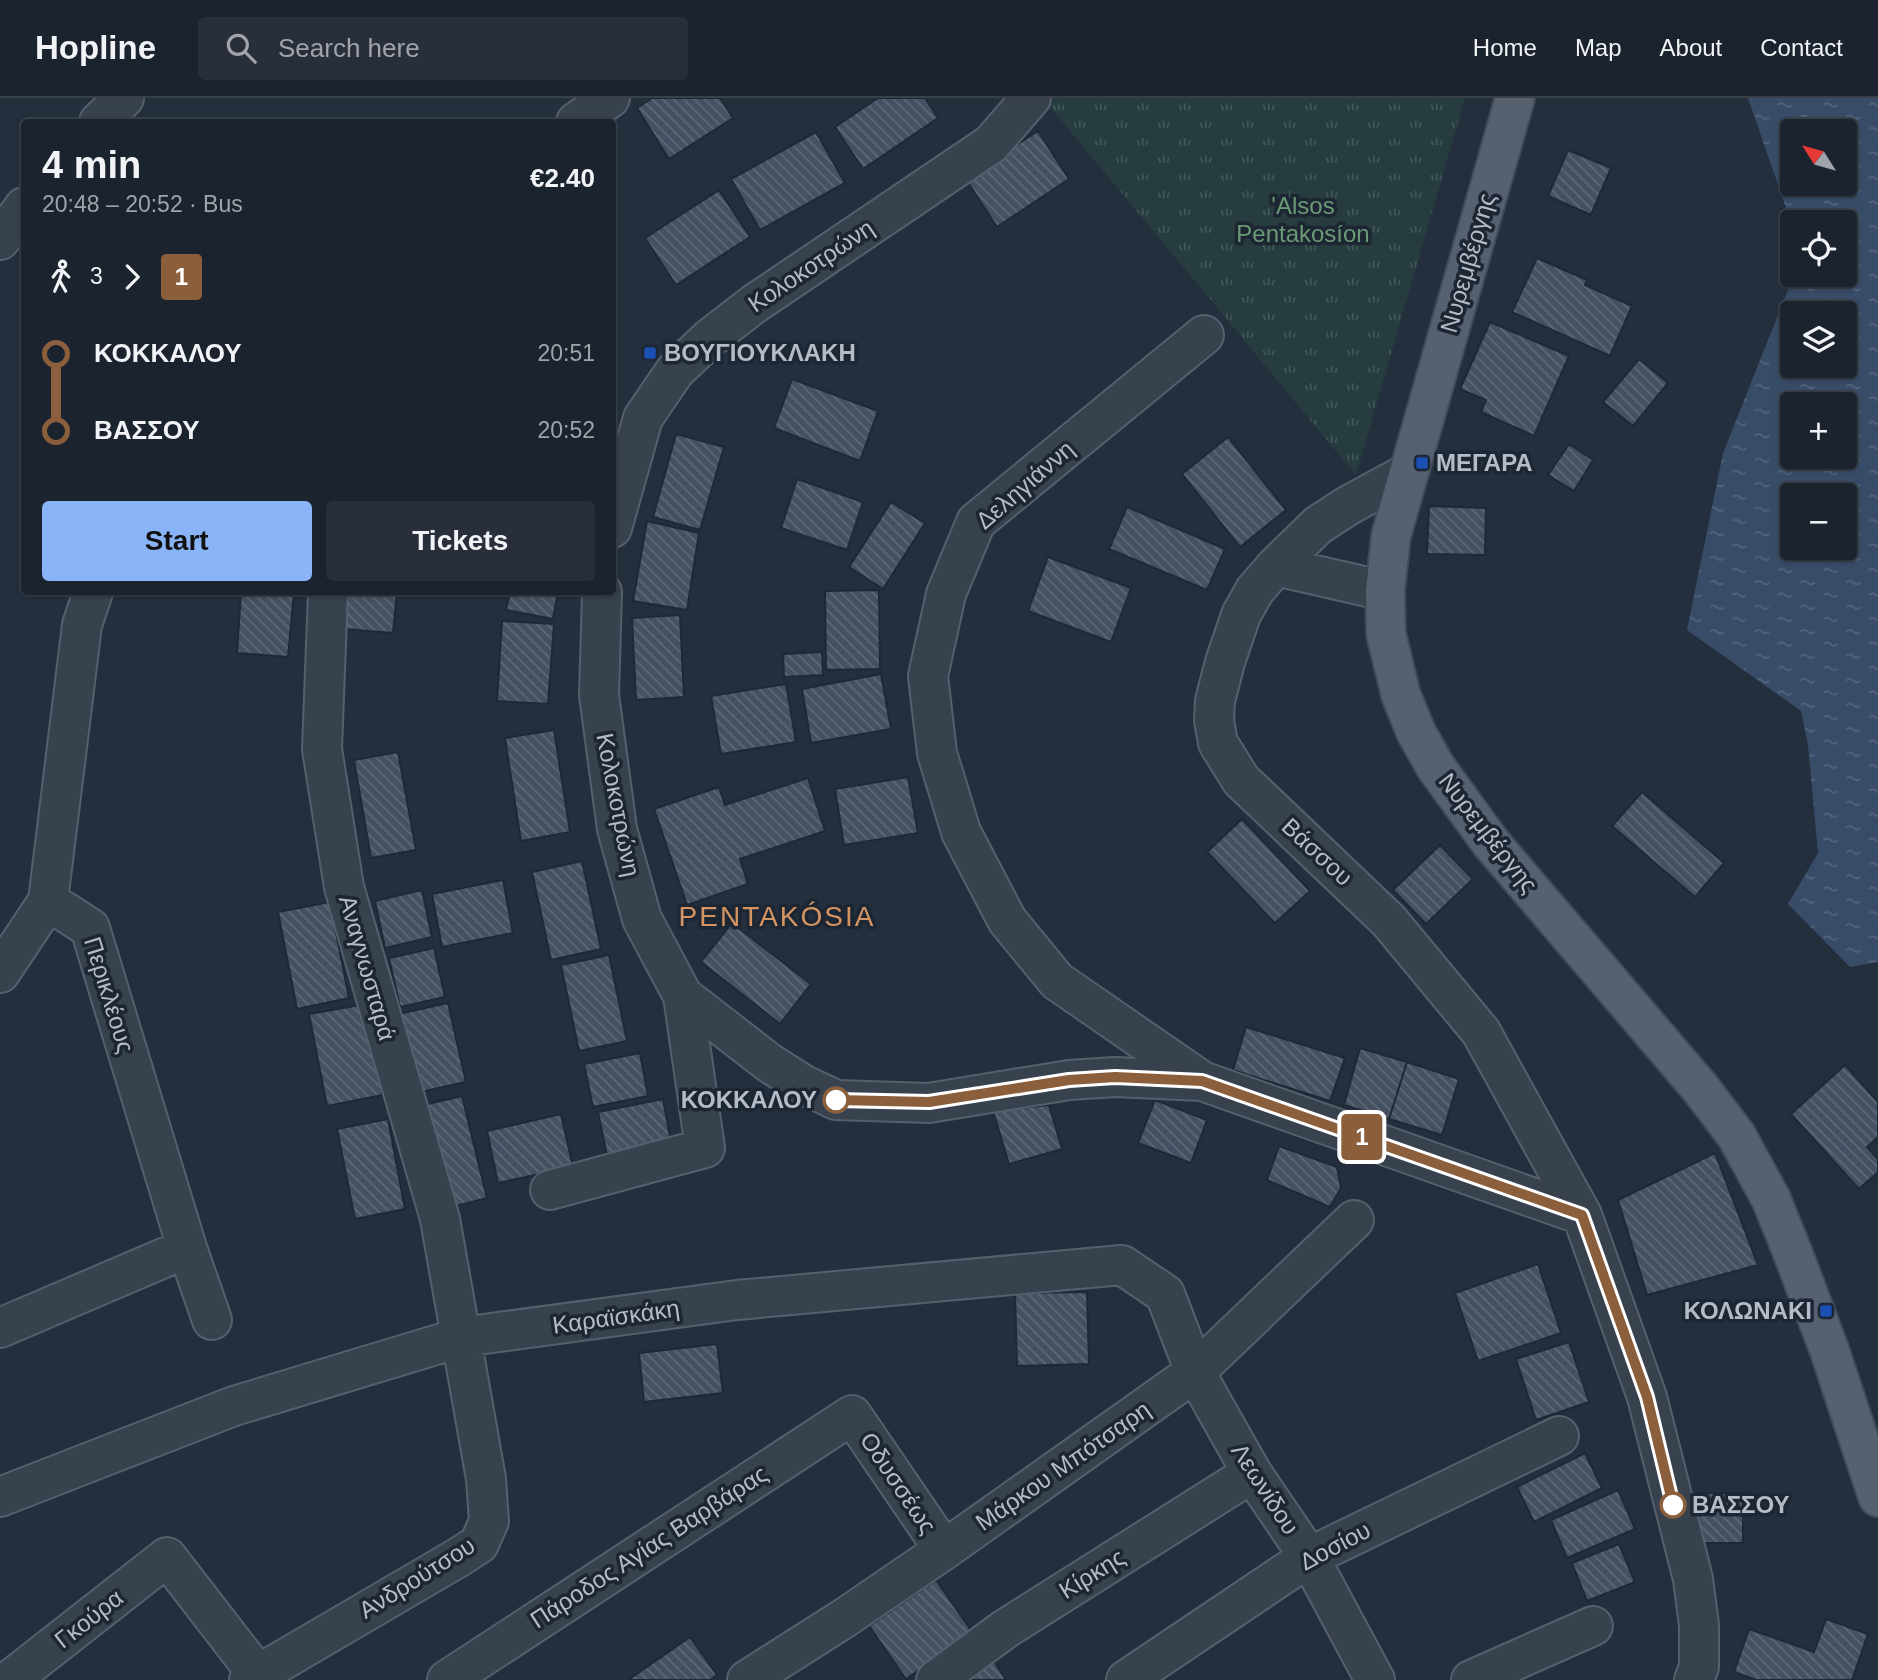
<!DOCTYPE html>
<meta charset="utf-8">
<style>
body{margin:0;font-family:Arial,sans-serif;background:#282f3a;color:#f1f3f6;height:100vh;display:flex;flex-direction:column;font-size:26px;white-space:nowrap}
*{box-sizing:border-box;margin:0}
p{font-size:23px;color:#a0a4aa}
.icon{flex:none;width:38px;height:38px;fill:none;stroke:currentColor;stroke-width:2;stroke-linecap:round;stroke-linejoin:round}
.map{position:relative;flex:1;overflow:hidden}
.panel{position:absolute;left:21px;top:21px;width:595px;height:476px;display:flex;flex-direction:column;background:#1b232e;border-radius:7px;box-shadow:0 2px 5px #0004,0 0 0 2px #39404a}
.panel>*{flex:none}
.badge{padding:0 14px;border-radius:5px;font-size:24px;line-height:46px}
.needle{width:46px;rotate:307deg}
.fabs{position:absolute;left:1780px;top:21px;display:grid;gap:14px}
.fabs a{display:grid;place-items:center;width:77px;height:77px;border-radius:7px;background:#1b232e;box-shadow:0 2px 5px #0004,0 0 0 2px #39404a;font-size:35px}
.map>.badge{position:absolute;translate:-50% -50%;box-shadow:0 0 0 4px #fff}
.legs{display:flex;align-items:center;gap:10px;height:77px;padding:0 21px;font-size:23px}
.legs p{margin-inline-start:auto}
.summary{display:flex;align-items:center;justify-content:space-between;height:119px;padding:0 21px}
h1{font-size:38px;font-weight:700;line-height:52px}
.primary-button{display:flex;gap:14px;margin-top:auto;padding:14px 21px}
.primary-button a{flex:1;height:80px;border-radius:7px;background:#8ab4f8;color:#111;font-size:28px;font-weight:700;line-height:80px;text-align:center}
.primary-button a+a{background:#282f3a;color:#f1f3f6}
ul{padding:0 21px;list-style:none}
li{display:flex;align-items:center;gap:24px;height:77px;font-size:26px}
li i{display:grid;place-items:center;width:10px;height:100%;margin:0 9px;background:currentColor}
li i::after{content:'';width:18px;height:18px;margin:-9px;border:5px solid;border-radius:50%;background:#1b232e}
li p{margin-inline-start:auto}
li:first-child i{background:linear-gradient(#0000 50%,currentColor 0)}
li:last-child i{background:linear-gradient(currentColor 50%,#0000 0)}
header{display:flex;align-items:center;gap:42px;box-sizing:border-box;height:98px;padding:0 35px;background:#1b232e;border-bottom:2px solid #39404a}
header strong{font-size:33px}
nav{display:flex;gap:38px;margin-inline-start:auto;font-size:24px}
.search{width:490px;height:63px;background:#282f3a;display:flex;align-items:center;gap:18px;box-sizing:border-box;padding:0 24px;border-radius:7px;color:#a0a4aa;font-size:26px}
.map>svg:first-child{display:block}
.grass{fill:url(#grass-tufts)}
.water{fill:url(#water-ripples);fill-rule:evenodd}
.building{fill:url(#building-back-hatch);stroke:#1f2835;stroke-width:2}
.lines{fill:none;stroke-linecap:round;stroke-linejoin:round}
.minor-casing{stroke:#565f6c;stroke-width:42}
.major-casing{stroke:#414a57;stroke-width:42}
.minor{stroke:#38414e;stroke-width:38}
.major{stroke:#56606e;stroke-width:38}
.line-1-casing{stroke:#fff;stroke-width:16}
.line-1{stroke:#8b5e3c;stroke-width:10}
.transit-dot{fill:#1a4fb4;stroke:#1d2633;stroke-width:2.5}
.stop-1-dot{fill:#fff;stroke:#8b5e3c;stroke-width:3.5}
.labels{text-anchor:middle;stroke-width:7;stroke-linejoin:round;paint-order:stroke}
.park-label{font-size:24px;fill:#6b9a76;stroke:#1d2633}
.street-label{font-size:24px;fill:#b4bcc9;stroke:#1d2633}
.poi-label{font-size:24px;font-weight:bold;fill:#b4bcc9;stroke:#1d2633;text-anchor:start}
.stop-label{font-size:24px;font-weight:bold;fill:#b4bcc9;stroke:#1d2633;text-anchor:end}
.quarter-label{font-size:28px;letter-spacing:2px;fill:#d59563;stroke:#1d2633}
</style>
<header>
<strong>Hopline</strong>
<div class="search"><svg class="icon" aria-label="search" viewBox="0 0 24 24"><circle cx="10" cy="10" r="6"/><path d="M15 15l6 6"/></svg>Search here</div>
<nav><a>Home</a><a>Map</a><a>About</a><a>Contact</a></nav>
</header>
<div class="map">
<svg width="1878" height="1582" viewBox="0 0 1878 1582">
<defs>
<pattern id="grass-tufts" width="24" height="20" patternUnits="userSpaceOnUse" patternTransform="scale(1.75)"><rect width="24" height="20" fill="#263c3f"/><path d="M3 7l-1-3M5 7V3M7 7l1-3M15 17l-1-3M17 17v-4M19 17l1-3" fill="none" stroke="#435659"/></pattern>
<pattern id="water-ripples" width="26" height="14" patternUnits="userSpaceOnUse" patternTransform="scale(1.75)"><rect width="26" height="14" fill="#394c67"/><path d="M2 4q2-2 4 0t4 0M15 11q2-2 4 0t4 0" fill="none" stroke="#53647b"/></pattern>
<pattern id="building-back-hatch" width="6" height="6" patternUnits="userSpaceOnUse" patternTransform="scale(1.75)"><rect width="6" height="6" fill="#455162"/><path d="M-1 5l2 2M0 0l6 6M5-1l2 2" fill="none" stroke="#5d6877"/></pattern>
</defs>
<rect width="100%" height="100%" fill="#242f3e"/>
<path class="grass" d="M 1047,0 L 1465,0 L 1356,377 L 1046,4 Z"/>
<path class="water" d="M 1748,0 L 1878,0 L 1878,864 L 1850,869 L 1788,806 L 1818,755 L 1808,647 L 1801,613 L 1687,532 L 1723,355 L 1794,177 L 1844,177 L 1844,124 L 1792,124 L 1792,127 ZM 1792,33 L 1844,33 L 1844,86 L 1792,86 ZM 1792,215 L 1844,215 L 1844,268 L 1792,268 ZM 1792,306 L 1844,306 L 1844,359 L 1792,359 ZM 1792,397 L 1844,397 L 1844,450 L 1792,450 Z"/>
<path class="building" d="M 652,0 L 720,0 L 733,20 L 669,61 L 637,10 Z
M 878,0 L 925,0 L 938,20 L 863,71 L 835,29 Z
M 1038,33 L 1069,81 L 997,129 L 965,80 Z
M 816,34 L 845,85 L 760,132 L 731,81 Z
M 1568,52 L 1611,70 L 1591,117 L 1548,98 Z
M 719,92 L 750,139 L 676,187 L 645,140 Z
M 1537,160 L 1587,182 L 1585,187 L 1632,208 L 1610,258 L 1512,214 Z
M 1490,224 L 1569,258 L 1534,338 L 1481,314 L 1486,302 L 1460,291 Z
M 1639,261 L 1668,285 L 1633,328 L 1603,304 Z
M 792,281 L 878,313 L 860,363 L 774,330 Z
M 676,336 L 724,349 L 700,432 L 653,419 Z
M 1228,339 L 1286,412 L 1240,449 L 1182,376 Z
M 1569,346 L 1593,362 L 1574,393 L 1548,377 Z
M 797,381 L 863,404 L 847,452 L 781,430 Z
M 891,404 L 925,425 L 883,491 L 849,469 Z
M 1429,408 L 1486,410 L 1485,457 L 1427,456 Z
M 1127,409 L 1225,451 L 1207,492 L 1109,451 Z
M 647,423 L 699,435 L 687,512 L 633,503 Z
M 1048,459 L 1131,490 L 1111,544 L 1028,513 Z
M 879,492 L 880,571 L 826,572 L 825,493 Z
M 241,494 L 294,494 L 288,559 L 237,555 Z
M 348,494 L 397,494 L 393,535 L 345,531 Z
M 510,494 L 558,494 L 553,521 L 506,512 Z
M 680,517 L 684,599 L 636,602 L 632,520 Z
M 502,523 L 554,526 L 548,606 L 497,603 Z
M 822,554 L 823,577 L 784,579 L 783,556 Z
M 881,576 L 891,631 L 811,645 L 802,591 Z
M 786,586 L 796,644 L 721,656 L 711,598 Z
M 554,632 L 570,734 L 521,743 L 505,640 Z
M 398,654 L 416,752 L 371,760 L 354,662 Z
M 908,679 L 918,735 L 844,747 L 835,691 Z
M 808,680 L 825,733 L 740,761 L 748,786 L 687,807 L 654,711 L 719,689 L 725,707 Z
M 1642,694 L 1724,765 L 1695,799 L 1612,728 Z
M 1242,721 L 1310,793 L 1275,825 L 1207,754 Z
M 1440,747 L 1473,781 L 1426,826 L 1393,792 Z
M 582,763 L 601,851 L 551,862 L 532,774 Z
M 503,782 L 513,835 L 442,849 L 432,796 Z
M 422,792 L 432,839 L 385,850 L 375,803 Z
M 330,804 L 349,900 L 297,911 L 278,814 Z
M 732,825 L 811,886 L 780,926 L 701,864 Z
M 434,850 L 445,899 L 400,909 L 389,860 Z
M 609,857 L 627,943 L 579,953 L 561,867 Z
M 448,905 L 466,984 L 416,995 L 398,916 Z
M 366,906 L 383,997 L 327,1008 L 309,916 Z
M 1246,929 L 1345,960 L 1330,1003 L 1233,972 Z
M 1360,950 L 1407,964 L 1389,1021 L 1344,1007 Z
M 640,955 L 648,998 L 593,1009 L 584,966 Z
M 1407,964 L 1459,981 L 1442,1037 L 1389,1021 Z
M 1845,967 L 1878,1004 L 1878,1039 L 1867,1049 L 1878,1061 L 1878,1074 L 1859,1091 L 1791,1016 Z
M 462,998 L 487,1100 L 441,1112 L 415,1009 Z
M 663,1001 L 671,1044 L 607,1058 L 598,1014 Z
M 1155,1002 L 1207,1022 L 1191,1065 L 1138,1045 Z
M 1049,1007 L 1062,1051 L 1009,1066 L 993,1013 Z
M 561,1016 L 573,1069 L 498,1085 L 487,1033 Z
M 388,1021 L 405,1111 L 355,1121 L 337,1031 Z
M 1279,1048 L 1337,1069 L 1341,1090 L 1330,1109 L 1267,1082 Z
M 1715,1055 L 1758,1167 L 1647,1197 L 1618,1102 Z
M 1538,1166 L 1561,1235 L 1478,1263 L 1455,1195 Z
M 1087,1194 L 1089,1266 L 1017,1268 L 1015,1195 Z
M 1569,1244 L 1589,1304 L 1536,1322 L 1516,1261 Z
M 717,1246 L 723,1295 L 644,1304 L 639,1255 Z
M 1585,1355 L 1602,1390 L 1534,1424 L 1517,1389 Z
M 1618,1392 L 1635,1431 L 1567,1460 L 1551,1422 Z
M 1698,1395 L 1743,1395 L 1743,1445 L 1698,1445 Z
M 1619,1446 L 1635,1484 L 1587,1503 L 1572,1465 Z
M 936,1482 L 973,1535 L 906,1581 L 869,1528 Z
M 1826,1521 L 1868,1536 L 1852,1582 L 1756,1582 L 1734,1574 L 1749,1531 L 1814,1554 Z
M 690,1539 L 717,1577 L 710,1582 L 628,1582 Z
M 994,1563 L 1006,1582 L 965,1582 Z"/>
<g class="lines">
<g class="minor-casing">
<path id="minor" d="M 99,24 L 124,0
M 576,24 L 610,0
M 0,142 L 24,109
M 1408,375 L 1349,407 L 1318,427 L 1276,468 L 1255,492 L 1241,517 L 1225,564 L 1215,603 L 1214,622 L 1218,645 L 1241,682 L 1389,823 L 1481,934 L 1582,1117 L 1647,1299 L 1693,1481 L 1699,1527 L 1699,1569 L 1694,1582
M 612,430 L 643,320 L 675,273 L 710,240 L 754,206 L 991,46 L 1031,0
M 1276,468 L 1385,493
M 602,494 L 599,597 L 617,731 L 642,821 L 683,898 L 768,964 L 802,986 L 836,1002 L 929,1005 L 1069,982 L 1115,979 L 1202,983 L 1582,1117
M 48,803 L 90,830 L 187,1150 L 212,1222
M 0,875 L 48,803 L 82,527 L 93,494
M 1202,983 L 1057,883 L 1007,822 L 961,734 L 937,655 L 928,578 L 946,496 L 976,424 L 1204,237
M 550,1092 L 705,1050 L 683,898
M 0,1230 L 187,1150
M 0,1399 L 234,1308 L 462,1239 L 737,1202 L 1122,1167 L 1165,1196 L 1195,1274 L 1252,1375 L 1309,1459 L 1375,1582
M 10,1582 L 167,1459 L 262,1582
M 249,1582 L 459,1459 L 479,1446 L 489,1423 L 486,1381 L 440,1121 L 344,789 L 322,651 L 328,494
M 447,1582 L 852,1317 L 944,1452
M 747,1582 L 843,1521 L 944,1452 L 1195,1274 L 1354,1122
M 936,1582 L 1005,1531 L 1252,1375
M 1126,1582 L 1309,1459 L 1559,1338
M 1471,1582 L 1593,1528"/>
</g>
<g class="major-casing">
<path id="major" d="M 1515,0 L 1391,438 L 1385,493 L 1386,536 L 1401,597 L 1416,634 L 1435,668 L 1491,745 L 1701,991 L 1736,1037 L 1771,1101 L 1792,1153 L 1829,1251 L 1878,1399"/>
</g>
<use href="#minor" class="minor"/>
<use href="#major" class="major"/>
</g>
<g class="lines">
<g class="line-1-casing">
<path id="line-1" d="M 836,1002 L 929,1004 L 1069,982 L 1115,979 L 1202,983 L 1582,1117 L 1647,1299 L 1673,1407"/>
</g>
<use href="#line-1" class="line-1"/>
</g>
<g class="transit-dot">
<rect x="643" y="248" width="14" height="14" rx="3.5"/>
<rect x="1415" y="358" width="14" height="14" rx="3.5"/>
<rect x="1819" y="1206" width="14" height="14" rx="3.5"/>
</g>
<g class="stop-1-dot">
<circle cx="836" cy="1002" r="12"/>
<circle cx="1673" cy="1407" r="12"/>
</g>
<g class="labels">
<g class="park-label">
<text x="1303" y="116">'Alsos<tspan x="1303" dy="28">Pentakosíon</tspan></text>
</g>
<g class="street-label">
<text transform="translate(1468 165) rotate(-74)" y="8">Νυρεμβέργης</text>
<text transform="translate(811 168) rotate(-34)" y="8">Κολοκοτρώνη</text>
<text transform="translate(1025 387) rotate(-41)" y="8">Δεληγιάννη</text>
<text transform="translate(618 707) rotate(79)" y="8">Κολοκοτρώνη</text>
<text transform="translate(1488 735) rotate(52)" y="8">Νυρεμβέργης</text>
<text transform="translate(1317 754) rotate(43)" y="8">Βάσσου</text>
<text transform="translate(367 870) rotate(74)" y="8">Αναγνωσταρά</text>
<text transform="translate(109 897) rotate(73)" y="8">Περικλέους</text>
<text transform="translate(616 1219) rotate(-8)" y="8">Καραϊσκάκη</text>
<text transform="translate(1063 1368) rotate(-35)" y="8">Μάρκου Μπότσαρη</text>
<text transform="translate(898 1385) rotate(56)" y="8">Οδυσσέως</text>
<text transform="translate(1265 1391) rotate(57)" y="8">Λεωνίδου</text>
<text transform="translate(1335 1448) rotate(-28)" y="8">Δοσίου</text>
<text transform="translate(649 1449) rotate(-33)" y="8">Πάροδος Αγίας Βαρβάρας</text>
<text transform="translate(1092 1476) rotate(-32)" y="8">Κίρκης</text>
<text transform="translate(417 1480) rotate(-32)" y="8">Ανδρούτσου</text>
<text transform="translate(89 1521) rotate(-38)" y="8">Γκούρα</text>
</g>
<g class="poi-label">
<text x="664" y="263">ΒΟΥΓΙΟΥΚΛΑΚΗ</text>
<text x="1436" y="373">ΜΕΓΑΡΑ</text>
<text x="1812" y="1221" text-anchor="end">ΚΟΛΩΝΑΚΙ</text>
</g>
<g class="stop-label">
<text x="817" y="1010">ΚΟΚΚΑΛΟΥ</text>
<text x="1692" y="1415" text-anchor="start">ΒΑΣΣΟΥ</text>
</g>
<g class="quarter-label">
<text x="777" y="828">PENTAKÓSIA</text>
</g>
</g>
</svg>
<div class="fabs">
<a><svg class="needle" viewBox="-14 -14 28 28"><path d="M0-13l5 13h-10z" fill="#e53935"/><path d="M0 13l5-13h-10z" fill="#a0a4aa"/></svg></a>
<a><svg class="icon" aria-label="locate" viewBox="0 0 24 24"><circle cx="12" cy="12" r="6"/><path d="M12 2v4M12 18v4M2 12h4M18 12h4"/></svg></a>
<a><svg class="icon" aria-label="layers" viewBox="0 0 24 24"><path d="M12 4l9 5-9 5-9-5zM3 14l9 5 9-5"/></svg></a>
<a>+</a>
<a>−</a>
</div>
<b class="badge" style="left:1362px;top:1039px;background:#8b5e3c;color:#fff">1</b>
<section class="panel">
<div class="summary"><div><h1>4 min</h1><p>20:48 – 20:52 · Bus</p></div><b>€2.40</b></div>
<div class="legs"><svg class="icon" aria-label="walk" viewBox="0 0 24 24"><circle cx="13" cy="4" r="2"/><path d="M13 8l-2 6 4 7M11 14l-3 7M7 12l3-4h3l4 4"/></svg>3<svg class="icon" aria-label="forward" viewBox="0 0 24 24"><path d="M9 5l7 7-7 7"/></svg><b class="badge" style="background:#8b5e3c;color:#fff">1</b></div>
<ul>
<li><i style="color:#8b5e3c"></i><b>ΚΟΚΚΑΛΟΥ</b><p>20:51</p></li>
<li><i style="color:#8b5e3c"></i><b>ΒΑΣΣΟΥ</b><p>20:52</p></li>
</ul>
<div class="primary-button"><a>Start</a><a>Tickets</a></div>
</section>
</div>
